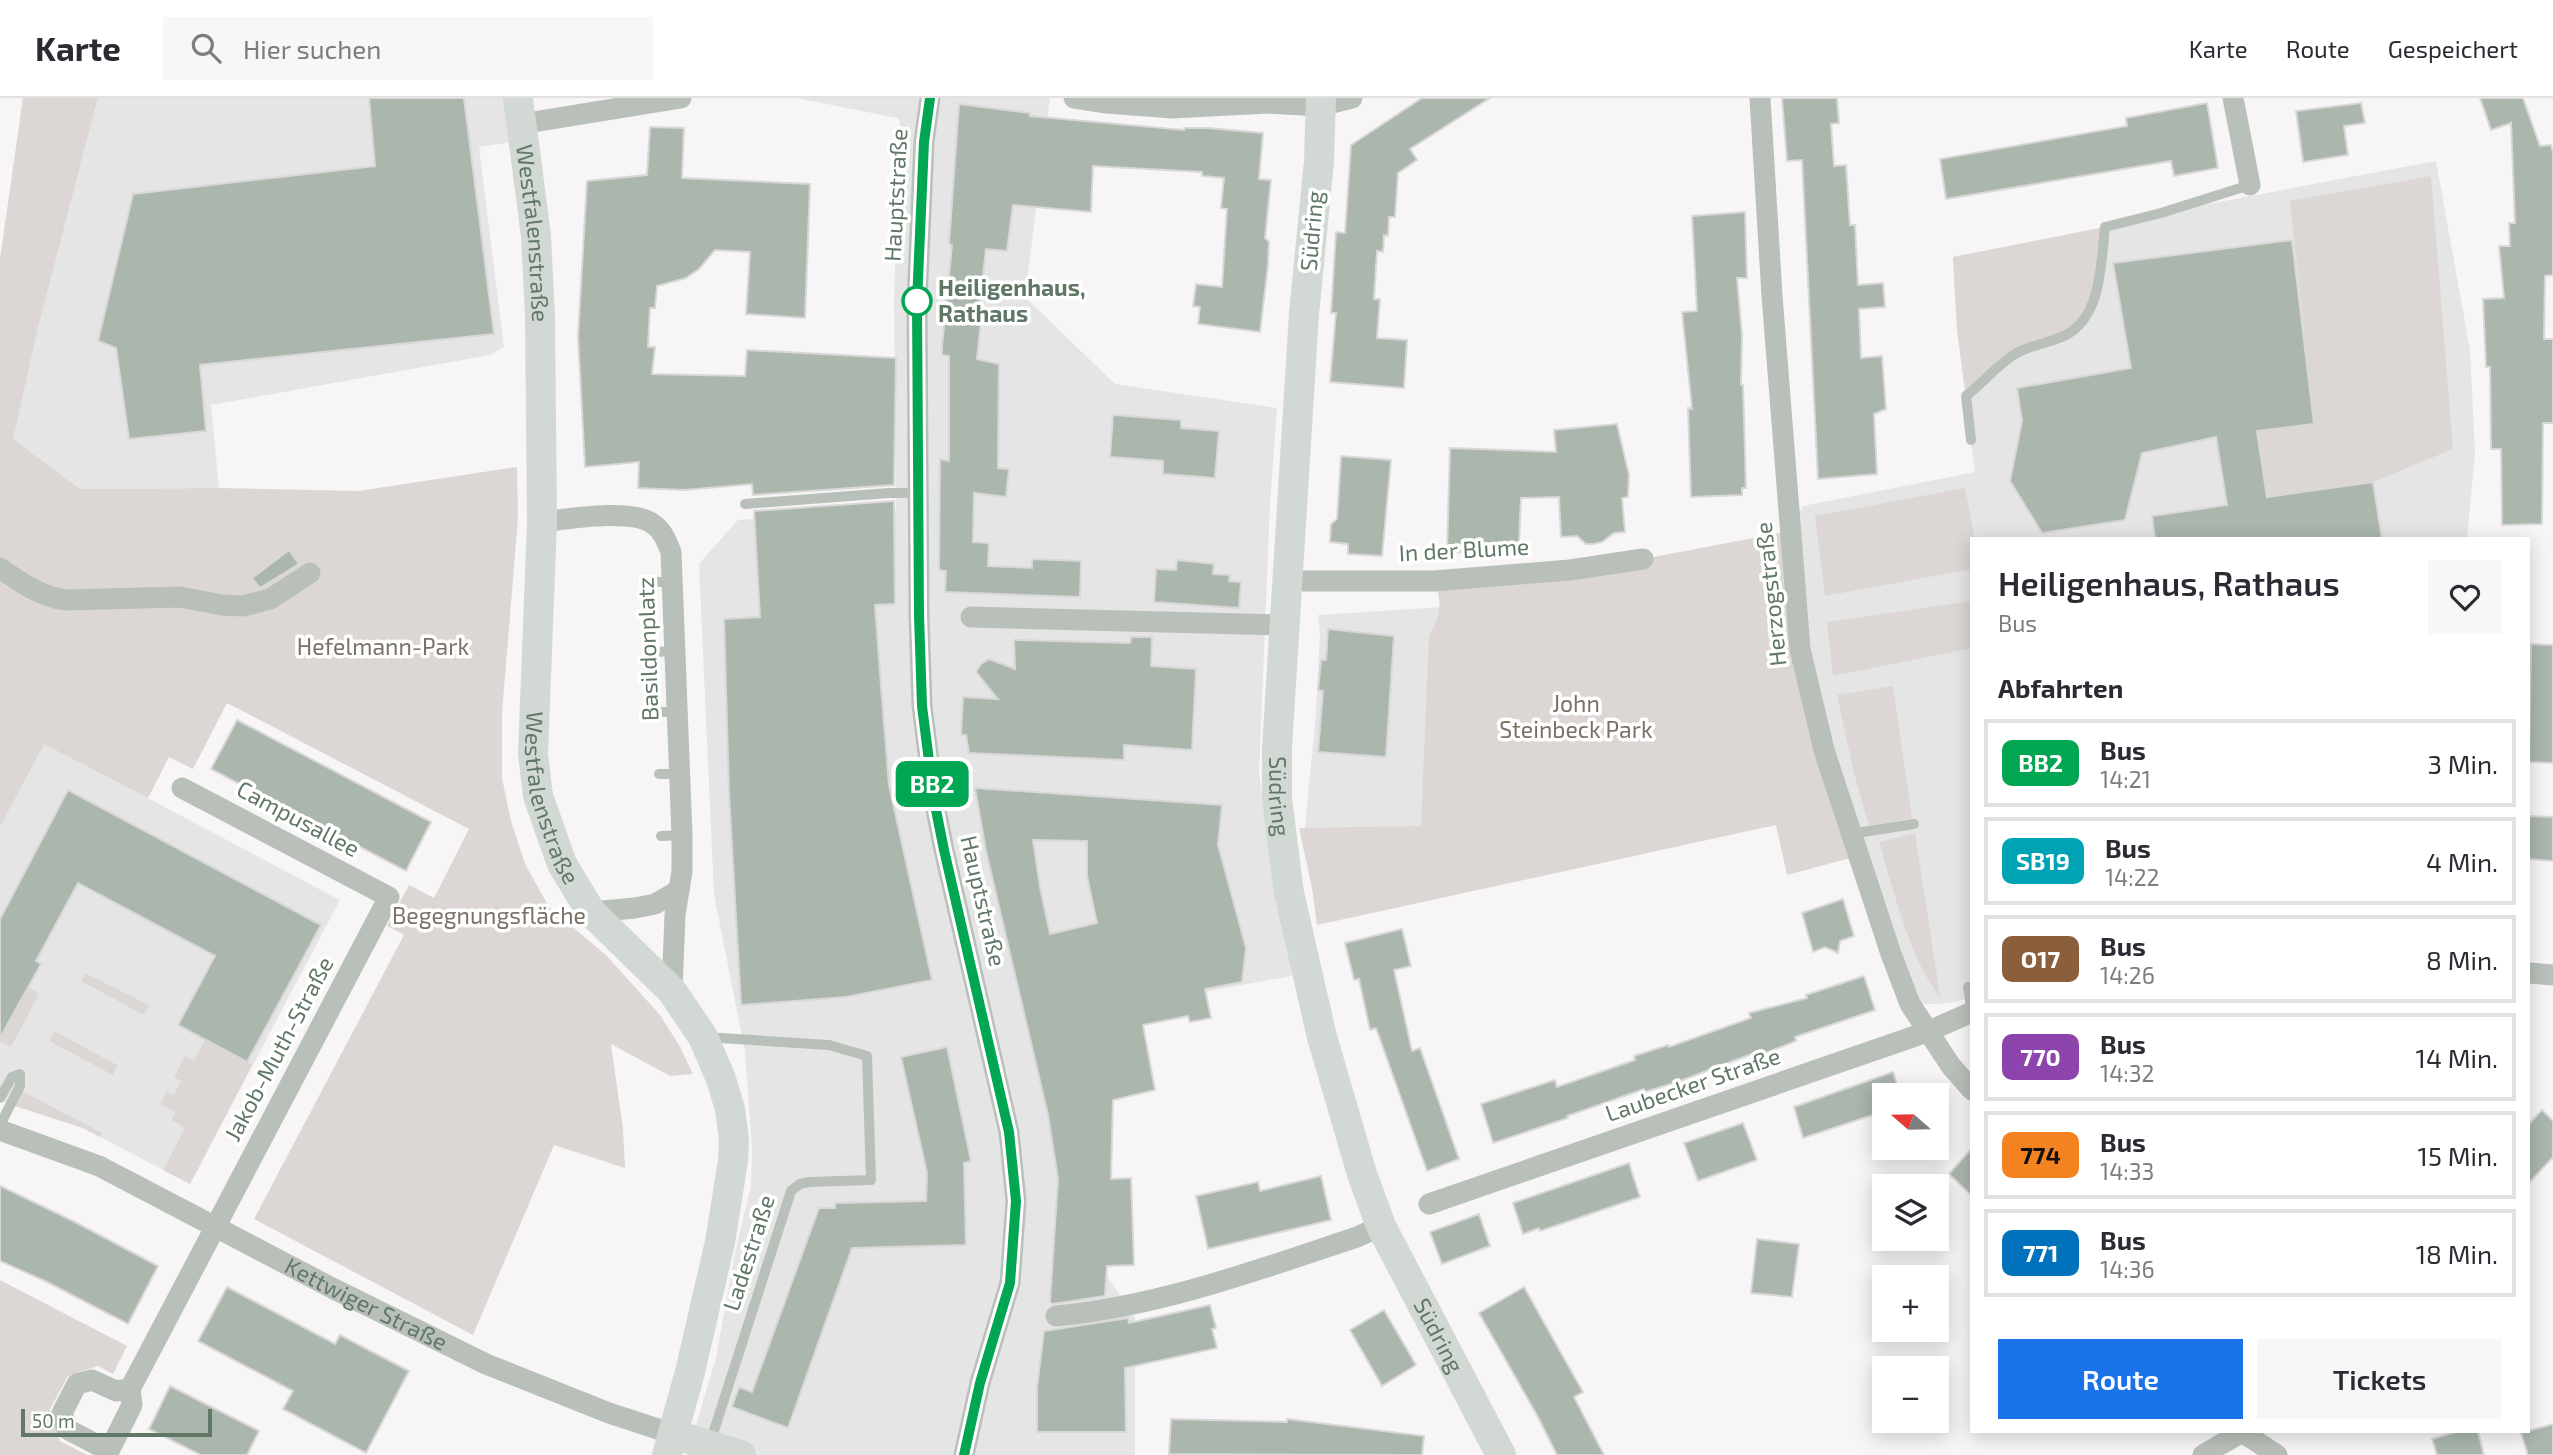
<!DOCTYPE html>
<html lang="de">
<meta charset="utf-8">
<style>
body{margin:0;font-family:"Exo 2",sans-serif;background:#f7f7f7;color:#2b2b33;height:100vh;display:flex;flex-direction:column;font-size:26px;white-space:nowrap}
*{box-sizing:border-box;margin:0}
p{font-size:23px;color:#7c7c81}
.icon{flex:none;width:38px;height:38px;fill:none;stroke:currentColor;stroke-width:2;stroke-linecap:round;stroke-linejoin:round}
.map{position:relative;flex:1;overflow:hidden}
.details{position:absolute;left:1970px;top:439px;width:560px;height:896px;display:flex;flex-direction:column;background:#fff;border-radius:0px;box-shadow:0 4px 18px #0003}
.details>*{flex:none}
.badge{padding:0 14px;border-radius:10px;font-size:24px;line-height:46px}
.needle{width:46px;rotate:290deg}
.fabs{position:absolute;left:1872px;top:985px;display:grid;gap:14px}
.fabs a{display:grid;place-items:center;width:77px;height:77px;border-radius:0px;background:#fff;box-shadow:0 4px 18px #0003;font-size:35px}
.scale{position:absolute;left:21px;bottom:18px;width:191px;box-sizing:border-box;padding-left:7px;border:4px solid #607865;border-top:0;font-size:19px;line-height:24px;white-space:nowrap;color:#607865;-webkit-text-stroke:5px #fff;paint-order:stroke}
.map>.badge{position:absolute;translate:-50% -50%;box-shadow:0 0 0 4px #fff}
h2{padding:0 28px;font-size:26px;line-height:63px}
.round{display:grid;place-items:center;flex:none;width:74px;height:74px;border-radius:0px;background:#f7f7f7}
.head{display:flex;align-items:center;justify-content:space-between;height:119px;padding:0 28px}
h1{font-size:33px;font-weight:600;line-height:52px}
.cta{display:flex;gap:14px;margin-top:auto;padding:14px 28px}
.cta a{flex:1;height:80px;border-radius:0px;background:#1a73e8;color:#fff;font-size:28px;font-weight:600;line-height:80px;text-align:center}
.cta a+a{background:#f7f7f7;color:#2b2b33}
ul{padding:0;list-style:none}
li{display:flex;align-items:center;gap:21px;height:88px;margin:0 14px 10px;padding:0 14px;border:4px solid #e1e1e2;border-radius:0px}
li div{flex:1}
li b{display:block;font-size:26px}
li em{font-style:normal}
li .badge{min-width:77px;font-weight:700;text-align:center}
header{display:flex;align-items:center;gap:42px;box-sizing:border-box;height:98px;padding:0 35px;background:#fff;border-bottom:2px solid #e1e1e2}
header strong{font-size:33px}
nav{display:flex;gap:38px;margin-inline-start:auto;font-size:24px}
.search{width:490px;height:63px;background:#f7f7f7;display:flex;align-items:center;gap:18px;box-sizing:border-box;padding:0 24px;border-radius:0px;color:#7c7c81;font-size:26px}
.map>svg:first-child{display:block}
.built{fill:#e5e5e5}
.green{fill:#dcd7d4}
.building{fill:#abb7ad;stroke:#d9d7d8;stroke-width:2;fill-rule:evenodd}
.lines{fill:none;stroke-linecap:round;stroke-linejoin:round}
.lane{stroke:#b8c0b9;stroke-width:10}
.street{stroke:#b8c0b9;stroke-width:21}
.secondary{stroke:#d2d9d4;stroke-width:30}
.line-casing{stroke:#fff;stroke-width:16}
.line{stroke:#00a651;stroke-width:10}
.stop-dot{fill:#fff;stroke:#00a651;stroke-width:3.5}
.labels{text-anchor:middle;stroke-width:7;stroke-linejoin:round;paint-order:stroke}
.street-label{font-size:23px;fill:#607865;stroke:#fff}
.stop-label{font-size:23px;font-weight:bold;fill:#607865;stroke:#fff;text-anchor:start}
.park-label{font-size:23px;fill:#7b7267;stroke:#fff}
</style>
<header>
<strong>Karte</strong>
<div class="search"><svg class="icon" aria-label="search" viewBox="0 0 24 24"><circle cx="10" cy="10" r="6"/><path d="M15 15l6 6"/></svg>Hier suchen</div>
<nav><a>Karte</a><a>Route</a><a>Gespeichert</a></nav>
</header>
<div class="map">
<svg width="2553" height="1357" viewBox="0 0 2553 1357">
<rect width="100%" height="100%" fill="#f7f5f6"/>
<path class="built" d="M 98,0 L 505,0 L 511,44 L 479,49 L 504,249 L 490,257 L 211,307 L 219,390 L 80,391 L 12,341 L 38,230 Z
M 797,0 L 1050,0 L 1025,199 L 1115,286 L 1277,310 L 1270,406 L 1259,676 L 1292,878 L 1082,916 L 1103,1172 L 1135,1220 L 1135,1357 L 687,1357 L 716,1260 L 735,1155 L 751,1088 L 752,1049 L 745,954 L 714,796 L 699,466 L 738,422 L 896,412 L 894,201 L 900,23 L 897,20 Z
M 2436,63 L 2470,252 L 2475,354 L 2467,441 L 1972,441 L 1972,897 L 1960,903 L 1941,906 L 1910,906 L 1824,652 L 1790,433 L 1803,408 L 1975,374 L 1957,232 L 1953,159 L 2132,124 L 2161,115 Z
M 1445,509 L 1426,738 L 1304,739 L 1316,615 L 1320,537 L 1318,517 Z
M 44,645 L 340,802 L 190,1086 L 83,1030 L 0,1003 L 0,729 Z"/>
<path class="green" d="M 23,0 L 98,0 L 38,230 L 13,341 L 80,391 L 219,390 L 358,393 L 517,369 L 518,420 L 502,615 L 502,680 L 511,723 L 525,766 L 549,809 L 606,857 L 660,917 L 679,947 L 693,976 L 670,978 L 611,946 L 623,1031 L 625,1070 L 554,1047 L 473,1237 L 254,1121 L 404,837 L 387,828 L 409,787 L 434,800 L 469,731 L 227,605 L 193,671 L 169,659 L 148,700 L 44,646 L 0,729 L 0,161 Z
M 2431,78 L 2453,351 L 2373,384 L 2267,399 L 2257,333 L 2314,326 L 2290,103 Z
M 2105,129 L 2098,186 L 2072,232 L 2025,252 L 1966,298 L 1957,232 L 1953,159 Z
M 1965,390 L 1975,441 L 1972,441 L 1972,471 L 1825,498 L 1815,418 Z
M 1790,433 L 1800,551 L 1858,758 L 1787,777 L 1776,727 L 1317,827 L 1312,790 L 1299,730 L 1421,728 L 1429,538 C 1441,516 1443,506 1434,483 L 1643,461 Z
M 1972,503 L 1972,550 L 1833,578 L 1827,524 Z
M 1893,588 L 1912,720 L 1869,728 L 1854,675 L 1837,597 Z
M 1915,735 L 1940,898 C 1912,868 1891,784 1879,744 Z
M 85,875 L 149,907 L 144,917 L 81,883 Z
M 28,889 L 39,896 L 11,949 L 0,943 L 0,940 Z
M 54,933 L 117,967 L 113,977 L 49,943 Z
M 205,942 L 252,967 L 190,1086 L 163,1072 L 185,1030 L 172,1022 L 175,1014 L 160,1006 L 166,994 L 174,997 L 181,983 L 174,979 L 185,958 L 194,962 Z
M 22,993 L 102,1035 L 100,1039 L 83,1030 L 15,1008 Z
M 0,1182 L 127,1248 L 113,1276 L 98,1268 L 68,1278 L 50,1311 L 60,1343 L 87,1357 L 0,1357 Z"/>
<path class="building" d="M 369,0 L 464,0 L 494,236 L 200,267 L 206,333 L 129,341 L 116,250 L 98,243 L 133,96 L 375,68 Z
M 1422,0 L 1490,0 L 1410,51 L 1417,62 L 1398,75 L 1395,119 L 1389,119 L 1388,138 L 1384,137 L 1383,154 L 1377,153 L 1374,201 L 1380,201 L 1377,240 L 1407,242 L 1404,290 L 1330,284 L 1336,215 L 1331,215 L 1336,134 L 1345,135 L 1351,47 Z
M 1782,0 L 1837,0 L 1839,25 L 1831,26 L 1834,68 L 1846,67 L 1850,127 L 1855,127 L 1858,187 L 1883,185 L 1885,209 L 1859,211 L 1861,260 L 1882,258 L 1886,311 L 1874,316 L 1877,376 L 1818,381 L 1802,62 L 1787,63 Z
M 2480,0 L 2523,0 L 2540,48 L 2551,47 L 2553,55 L 2553,177 L 2545,178 L 2544,241 L 2553,241 L 2553,325 L 2543,325 L 2542,426 L 2502,427 L 2501,351 L 2491,351 L 2490,269 L 2486,269 L 2483,201 L 2504,200 L 2499,148 L 2510,148 L 2509,125 L 2515,125 L 2511,25 L 2491,32 Z
M 2207,5 L 2218,70 L 2174,78 L 2171,63 L 1946,101 L 1940,61 L 2127,28 L 2126,20 Z
M 2361,5 L 2365,25 L 2344,28 L 2348,57 L 2303,64 L 2296,13 Z
M 959,6 L 1030,15 L 1030,18 L 1184,32 L 1184,30 L 1208,30 L 1263,35 L 1259,81 L 1271,82 L 1265,140 L 1269,144 L 1268,167 L 1260,234 L 1198,226 L 1200,209 L 1193,208 L 1196,186 L 1222,189 L 1227,111 L 1221,110 L 1224,80 L 1202,78 L 1202,74 L 1093,68 L 1091,114 L 1013,107 L 1007,153 L 986,151 L 979,213 L 982,213 L 977,261 L 999,266 L 998,370 L 1009,371 L 1006,399 L 974,395 L 973,444 L 989,445 L 988,468 L 1032,470 L 1032,461 L 1081,463 L 1080,499 L 945,494 L 946,473 L 939,472 L 940,361 L 949,363 L 949,258 L 942,257 L 942,248 L 952,147 L 949,146 Z
M 650,29 L 684,30 L 682,80 L 810,86 L 805,220 L 746,216 L 750,154 L 715,152 L 699,171 L 686,180 L 657,188 L 655,210 L 650,210 L 648,249 L 655,249 L 652,276 L 745,278 L 747,252 L 896,260 L 894,387 L 753,397 L 752,386 L 684,392 L 638,390 L 639,364 L 585,369 L 578,238 L 587,83 L 647,77 Z
M 1745,114 L 1747,180 L 1737,180 L 1742,237 L 1741,287 L 1743,287 L 1746,390 L 1742,390 L 1742,397 L 1691,399 L 1688,310 L 1692,311 L 1682,214 L 1697,213 L 1692,118 Z
M 2292,142 L 2314,326 L 2257,333 L 2267,399 L 2373,384 L 2382,441 L 2155,441 L 2152,418 L 2227,407 L 2216,339 L 2142,355 L 2125,422 L 2042,435 L 2010,383 L 2022,323 L 2017,290 L 2131,270 L 2113,165 Z
M 1113,317 L 1181,322 L 1181,330 L 1219,333 L 1215,380 L 1163,376 L 1163,363 L 1110,359 Z
M 1617,326 L 1629,377 L 1628,399 L 1622,400 L 1625,434 L 1614,435 L 1602,444 L 1593,446 L 1586,446 L 1577,438 L 1561,439 L 1559,399 L 1521,400 L 1519,445 L 1503,445 L 1503,455 L 1447,454 L 1450,350 L 1556,354 L 1554,332 Z
M 1341,358 L 1391,362 L 1382,458 L 1348,456 L 1348,446 L 1330,444 L 1331,426 L 1337,421 Z
M 894,403 L 895,506 L 875,507 L 881,588 L 889,687 L 932,882 L 846,899 L 741,907 L 729,695 L 724,521 L 760,519 L 754,413 Z
M 289,452 L 299,466 L 260,490 L 252,480 Z
M 1177,462 L 1214,466 L 1213,476 L 1230,477 L 1229,483 L 1241,484 L 1239,510 L 1154,504 L 1156,471 L 1176,472 Z
M 1328,531 L 1394,538 L 1386,659 L 1318,654 L 1323,593 L 1318,592 L 1321,562 L 1326,562 Z
M 1131,539 L 1152,539 L 1151,568 L 1196,571 L 1192,652 L 1124,647 L 1124,662 L 969,655 L 966,637 L 961,637 L 963,599 L 998,601 L 976,574 L 981,566 L 989,561 L 1015,571 L 1014,542 L 1130,545 Z
M 2531,546 L 2553,547 L 2553,665 L 2529,664 Z
M 237,622 L 431,724 L 406,773 L 211,671 Z
M 975,690 L 1222,707 L 1218,747 L 1246,850 L 1242,884 L 1205,891 L 1211,920 L 1190,924 L 1188,918 L 1143,927 L 1155,992 L 1113,1002 L 1111,1081 L 1131,1080 L 1134,1167 L 1107,1168 L 1105,1198 L 1052,1206 L 1050,1204 L 1058,1081 L 1048,1017 L 986,753 ZM 1033,742 L 1087,743 L 1087,778 L 1097,825 L 1050,836 L 1040,789 Z
M 68,692 L 321,827 L 247,964 L 178,927 L 215,858 L 78,785 L 36,863 L 41,866 L 0,940 L 0,821 Z
M 2529,718 L 2553,719 L 2553,763 L 2529,761 Z
M 1843,801 L 1854,838 L 1840,843 L 1838,855 L 1825,849 L 1813,854 L 1802,815 Z
M 1402,831 L 1411,868 L 1394,872 L 1412,953 L 1420,950 L 1459,1061 L 1427,1073 L 1376,930 L 1370,932 L 1359,881 L 1354,882 L 1345,845 Z
M 1864,878 L 1875,912 L 1795,939 L 1796,943 L 1763,956 L 1762,952 L 1680,983 L 1645,994 L 1644,991 L 1567,1018 L 1568,1020 L 1493,1045 L 1481,1006 L 1555,982 L 1557,989 L 1635,962 L 1634,958 L 1668,947 L 1669,949 L 1751,920 L 1749,915 L 1807,900 L 1806,897 Z
M 947,949 L 971,1063 L 964,1065 L 966,1147 L 852,1150 L 788,1330 L 732,1309 L 739,1289 L 752,1294 L 819,1110 L 835,1110 L 835,1105 L 926,1103 L 927,1075 L 901,959 Z
M 1893,974 L 1901,998 L 1885,998 L 1885,1013 L 1803,1040 L 1794,1009 Z
M 2542,1012 L 2553,1023 L 2553,1059 L 2529,1085 L 2529,1026 Z
M 1743,1025 L 1757,1062 L 1698,1083 L 1684,1045 Z
M 1972,1050 L 1972,1098 L 1949,1076 Z
M 1629,1065 L 1640,1099 L 1540,1133 L 1539,1130 L 1523,1136 L 1513,1105 Z
M 1321,1078 L 1331,1122 L 1208,1151 L 1196,1098 L 1258,1084 L 1260,1093 Z
M 0,1088 L 73,1123 L 158,1168 L 128,1226 L 45,1183 L 0,1163 Z
M 1479,1116 L 1490,1148 L 1442,1166 L 1430,1134 Z
M 1757,1141 L 1799,1146 L 1792,1199 L 1751,1195 Z
M 227,1189 L 335,1246 L 340,1237 L 409,1273 L 366,1355 L 283,1311 L 293,1293 L 198,1243 Z
M 1524,1189 L 1583,1294 L 1574,1299 L 1604,1357 L 1557,1357 L 1538,1319 L 1479,1215 Z
M 1210,1207 L 1216,1230 L 1212,1231 L 1217,1250 L 1125,1270 L 1126,1334 L 1037,1334 L 1037,1290 L 1044,1233 L 1128,1220 L 1129,1225 Z
M 1384,1212 L 1416,1267 L 1382,1288 L 1350,1232 Z
M 170,1288 L 259,1333 L 247,1357 L 201,1357 L 149,1331 Z
M 1171,1321 L 1287,1324 L 1287,1321 L 1424,1338 L 1422,1357 L 1169,1356 Z
M 2553,1326 L 2553,1357 L 2528,1357 L 2521,1335 Z
M 2456,1334 L 2478,1334 L 2484,1357 L 2437,1357 L 2432,1341 Z"/>
<g class="lines">
<path class="lane" d="M 1971,342 L 1966,298 C 1983,285 1997,267 2015,256 C 2030,247 2050,245 2066,237 C 2102,218 2101,164 2105,129 L 2161,115 L 2250,87
M 745,406 L 889,395 L 920,395
M 653,484 L 672,484
M 655,554 L 674,553
M 657,614 L 677,614
M 659,676 L 680,676
M 1850,736 L 1914,726
M 661,738 L 682,737
M 1968,889 L 1972,915
M 705,939 L 829,947 L 867,958 L 871,1082 L 809,1084 L 800,1086 L 791,1093 L 710,1345
M 0,1000 L 12,979 L 20,976 L 20,988 L 0,1027"/>
<g class="street">
<path d="M 930,0 L 924,44 L 917,204 L 919,517 L 922,608 L 934,702 L 944,752 L 1009,1034 L 1016,1103 L 1010,1185 L 980,1285 L 964,1357"/>
<path d="M 1074,0 L 1107,5 L 1172,10 L 1268,5 L 1320,8 L 1352,0"/>
<path d="M 1760,0 L 1772,198 L 1800,551 L 1824,652 L 1891,856 L 1910,906 L 1951,968 L 1972,992"/>
<path d="M 2233,0 L 2250,87"/>
<path d="M 521,26 L 681,0"/>
<path d="M 542,424 C 568,421 632,410 653,426 C 663,433 666,442 671,454 L 682,737 L 682,773 L 675,817 L 672,893"/>
<path d="M 0,470 C 21,485 40,498 65,502 L 180,499 L 222,507 L 243,508 L 270,501 L 310,475"/>
<path d="M 1288,483 L 1434,483 L 1570,472 L 1643,461"/>
<path d="M 971,519 L 1286,527"/>
<path d="M 591,814 L 635,810 L 655,806 L 679,792"/>
<path d="M 2529,875 L 2553,877"/>
<path id="s1" d="M 0,1032 L 99,1068 L 332,1190 L 486,1266 L 609,1315 L 673,1336"/>
<path d="M 1429,1106 L 1927,934 L 1972,914"/>
<path d="M 1056,1218 C 1160,1208 1258,1172 1357,1139 L 1381,1128"/>
<path d="M 130,1291 L 116,1293 L 92,1282 L 77,1286 L 62,1315 L 67,1331 L 109,1353 L 132,1307 L 130,1291 L 389,799 L 182,690"/>
<path d="M 2242,1334 L 2277,1357"/>
<path d="M 2203,1357 L 2242,1334"/>
</g>
<g class="secondary">
<path id="s2" d="M 518,0 L 536,138 L 540,218 L 542,424 L 533,656 L 538,698 L 562,766 L 591,814 L 672,893 L 703,939 L 721,981 L 730,1011 L 734,1042 L 733,1063 L 720,1144 L 690,1274 L 667,1357"/>
<path id="s3" d="M 1321,0 L 1319,63 L 1304,216 L 1277,650 L 1277,701 L 1289,795 L 1322,939 L 1362,1076 L 1381,1128 L 1501,1357"/>
<path d="M 673,1336 L 741,1357"/>
</g>
</g>
<g class="lines">
<g class="line-casing">
<path id="line" d="M 930,0 L 924,44 L 917,204 L 919,517 L 922,608 L 934,702 L 944,752 L 1009,1034 L 1016,1103 L 1010,1185 L 980,1285 L 964,1357"/>
</g>
<use href="#line" class="line"/>
</g>
<circle class="stop-dot" cx="917" cy="203" r="14"/>
<g class="labels">
<g class="street-label">
<text transform="translate(896 97) rotate(-87)" y="8">Hauptstraße</text>
<text transform="translate(1312 133) rotate(-85)" y="8">Südring</text>
<text dy="8" stroke="none"><textPath href="#s2" startOffset="136">Westfalenstraße</textPath></text>
<text transform="translate(1464 452) rotate(-3)" y="8">In der Blume</text>
<text transform="translate(1771 496) rotate(-96)" y="8">Herzogstraße</text>
<text transform="translate(648 551) rotate(-92)" y="8">Basildonplatz</text>
<text dy="8" stroke="none"><textPath href="#s2" startOffset="704">Westfalenstraße</textPath></text>
<text dy="8" stroke="none"><textPath href="#s3" startOffset="700">Südring</textPath></text>
<text transform="translate(298 721) rotate(28)" y="8">Campusallee</text>
<text transform="translate(983 803) rotate(77)" y="8">Hauptstraße</text>
<text transform="translate(279 951) rotate(-62)" y="8">Jakob-Muth-Straße</text>
<text transform="translate(1693 987) rotate(-19)" y="8">Laubecker Straße</text>
<text transform="translate(749 1155) rotate(-72)" y="8">Ladestraße</text>
<text dy="8" stroke="none"><textPath href="#s1" startOffset="406">Kettwiger Straße</textPath></text>
<text dy="8" stroke="none"><textPath href="#s3" startOffset="1267">Südring</textPath></text>
</g>
<g class="stop-label">
<text x="938" y="198">Heiligenhaus,<tspan x="938" dy="26">Rathaus</tspan></text>
</g>
<g class="park-label">
<text x="383" y="557">Hefelmann-Park</text>
<text x="1576" y="614">John<tspan x="1576" dy="26">Steinbeck Park</tspan></text>
<text x="489" y="826">Begegnungsfläche</text>
</g>
</g>
</svg>
<div class="fabs">
<a><svg class="needle" viewBox="-14 -14 28 28"><path d="M0-13l5 13h-10z" fill="#e53935"/><path d="M0 13l5-13h-10z" fill="#7c7c81"/></svg></a>
<a><svg class="icon" aria-label="layers" viewBox="0 0 24 24"><path d="M12 4l9 5-9 5-9-5zM3 14l9 5 9-5"/></svg></a>
<a>+</a>
<a>−</a>
</div>
<div class="scale">50 m</div>
<b class="badge" style="left:932px;top:686px;background:#00a651;color:#fff">BB2</b>
<section class="details">
<div class="head"><div><h1>Heiligenhaus, Rathaus</h1><p>Bus</p></div><a class="round"><svg class="icon" aria-label="heart" viewBox="0 0 24 24"><path d="M12 20l-8-8c-3-5 5-10 8-4 3-6 11-1 8 4z"/></svg></a></div>
<h2>Abfahrten</h2>
<ul>
<li><span class="badge" style="background:#00a651;color:#fff">BB2</span><div><b>Bus</b><p>14:21</p></div><em>3 Min.</em></li>
<li><span class="badge" style="background:#00a3b4;color:#fff">SB19</span><div><b>Bus</b><p>14:22</p></div><em>4 Min.</em></li>
<li><span class="badge" style="background:#8b5e3c;color:#fff">O17</span><div><b>Bus</b><p>14:26</p></div><em>8 Min.</em></li>
<li><span class="badge" style="background:#8e44ad;color:#fff">770</span><div><b>Bus</b><p>14:32</p></div><em>14 Min.</em></li>
<li><span class="badge" style="background:#f58220;color:#111">774</span><div><b>Bus</b><p>14:33</p></div><em>15 Min.</em></li>
<li><span class="badge" style="background:#0072bc;color:#fff">771</span><div><b>Bus</b><p>14:36</p></div><em>18 Min.</em></li>
</ul>
<div class="cta"><a>Route</a><a>Tickets</a></div>
</section>
</div>
